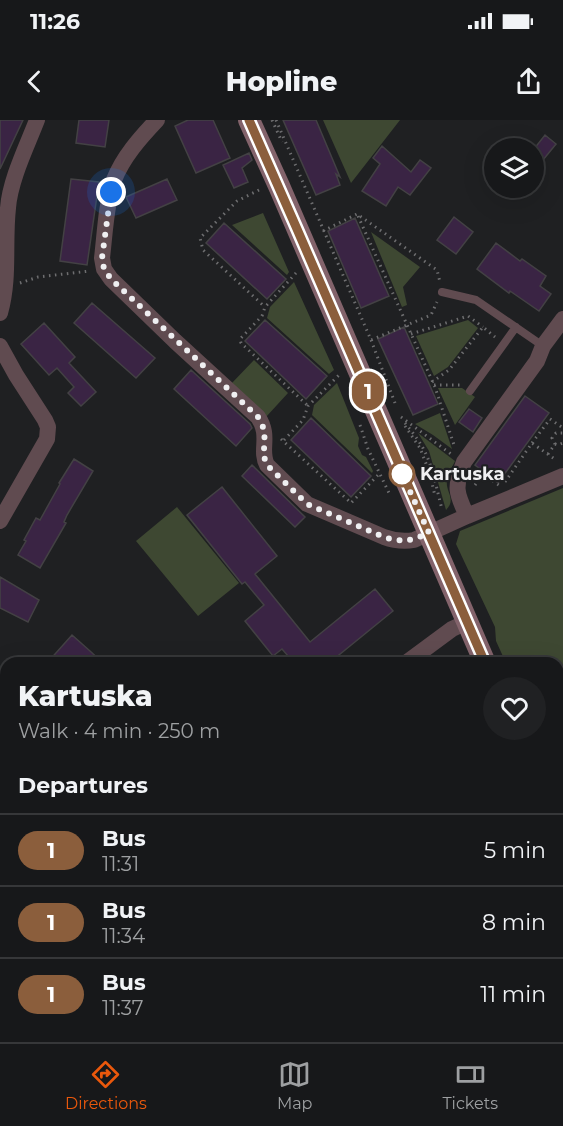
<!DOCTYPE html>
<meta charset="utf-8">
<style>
body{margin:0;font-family:Montserrat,sans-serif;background:#202123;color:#f1f3f6;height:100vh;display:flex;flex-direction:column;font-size:22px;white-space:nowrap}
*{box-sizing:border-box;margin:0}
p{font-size:20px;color:#9ea0a2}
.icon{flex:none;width:33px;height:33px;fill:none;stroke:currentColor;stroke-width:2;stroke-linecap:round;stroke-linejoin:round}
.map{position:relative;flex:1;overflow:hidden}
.panel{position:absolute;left:0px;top:537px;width:564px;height:386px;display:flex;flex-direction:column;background:#17181a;border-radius:18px 18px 0 0;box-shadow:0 6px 24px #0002,0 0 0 2px #363739}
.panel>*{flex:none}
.badge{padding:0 12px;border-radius:20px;font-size:21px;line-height:39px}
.fabs{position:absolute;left:484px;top:18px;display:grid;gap:12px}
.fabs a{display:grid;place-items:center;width:60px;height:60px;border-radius:50%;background:#17181a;box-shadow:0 6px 24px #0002,0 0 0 2px #363739;font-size:30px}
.you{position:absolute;width:30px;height:30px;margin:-15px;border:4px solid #fff;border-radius:50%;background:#1a73e8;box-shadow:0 0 0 9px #1a73e833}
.map>.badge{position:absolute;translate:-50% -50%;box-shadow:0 0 0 3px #fff}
h2{padding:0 18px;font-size:22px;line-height:54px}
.round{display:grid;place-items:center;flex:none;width:63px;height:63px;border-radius:32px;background:#202123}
.summary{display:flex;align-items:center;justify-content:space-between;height:102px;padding:0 18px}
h1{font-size:28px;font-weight:800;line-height:45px}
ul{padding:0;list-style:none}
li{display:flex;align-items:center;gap:18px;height:72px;padding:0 18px;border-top:2px solid #363739}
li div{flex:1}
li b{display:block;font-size:22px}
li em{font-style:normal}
li .badge{min-width:66px;font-weight:700;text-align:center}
.status{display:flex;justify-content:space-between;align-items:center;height:42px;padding:0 30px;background:#17181a;direction:ltr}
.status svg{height:16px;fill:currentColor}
header{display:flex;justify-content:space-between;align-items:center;height:78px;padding:0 18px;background:#17181a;font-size:27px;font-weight:800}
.menu{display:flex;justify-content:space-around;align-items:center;height:84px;border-top:2px solid #363739;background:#17181a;font-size:16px;color:#9ea0a2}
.menu a{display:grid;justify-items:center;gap:3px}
.menu .on{color:#ea580c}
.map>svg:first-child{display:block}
.green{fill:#3e4832}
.building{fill:#3a2444;stroke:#434144;stroke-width:1.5}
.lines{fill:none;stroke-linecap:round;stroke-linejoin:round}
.path{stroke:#6e6e70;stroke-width:3;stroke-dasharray:1.5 4.5;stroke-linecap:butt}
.lane{stroke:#604b50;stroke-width:8}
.street{stroke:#604b50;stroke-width:16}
.secondary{stroke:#83636b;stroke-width:22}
.line-casing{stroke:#fff;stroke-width:14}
.line{stroke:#8b5e3c;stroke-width:9}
.walk{stroke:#efeff1;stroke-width:6;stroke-dasharray:0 10.8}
.stop-dot{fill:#fff;stroke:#8b5e3c;stroke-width:3}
.labels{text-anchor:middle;stroke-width:4.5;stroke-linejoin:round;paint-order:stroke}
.stop-label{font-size:18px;font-weight:bold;fill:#efeff1;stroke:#1f2022;text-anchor:start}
</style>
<div class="status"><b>11:26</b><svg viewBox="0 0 49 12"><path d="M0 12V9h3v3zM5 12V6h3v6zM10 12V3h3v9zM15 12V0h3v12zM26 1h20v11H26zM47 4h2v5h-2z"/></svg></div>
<header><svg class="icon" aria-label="back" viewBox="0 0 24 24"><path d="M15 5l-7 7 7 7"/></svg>Hopline<svg class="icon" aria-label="share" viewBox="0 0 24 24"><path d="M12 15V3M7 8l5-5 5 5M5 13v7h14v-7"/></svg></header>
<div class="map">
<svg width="563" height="922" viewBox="0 0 563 922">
<rect width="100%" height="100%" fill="#1f2022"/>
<path class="green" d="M 323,0 L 400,0 L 351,63 Z
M 263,93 L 289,152 L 287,155 L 232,105 Z
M 371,112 L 420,147 L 403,167 L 407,185 L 402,187 Z
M 294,162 L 334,250 L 329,254 L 267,198 L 270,187 Z
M 468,200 L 478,208 L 448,247 L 434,256 L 416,216 Z
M 254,240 L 288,273 L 266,297 L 231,264 Z
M 337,263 L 359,318 L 358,326 L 362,335 L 366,337 L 373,351 L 372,353 L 312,295 L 314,285 Z
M 438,268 L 462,268 L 475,277 L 455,305 Z
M 440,293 L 452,329 L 433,315 L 415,304 Z
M 418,313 L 455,341 C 453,346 447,354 447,360 C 445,372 457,379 446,390 L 429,331 Z
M 563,368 L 563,669 L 558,659 L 558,543 L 506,543 L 496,521 L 495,507 L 456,424 L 460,411 Z
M 177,387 L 239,463 L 198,496 L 136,421 Z
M 5,575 L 6,576 L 6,793 L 0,779 L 0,582 Z
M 209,916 L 213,922 L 60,922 L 57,917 Z"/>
<path class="building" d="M 0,0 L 23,0 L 0,49 Z
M 79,0 L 109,0 L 105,27 L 76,23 Z
M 188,0 L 213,0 L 230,38 L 196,53 L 175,6 Z
M 283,0 L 316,0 L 340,57 L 336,54 L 340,65 L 316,75 Z
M 545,15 L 556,24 L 543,40 L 534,33 L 534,29 Z
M 382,26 L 411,52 L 420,40 L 431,48 L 410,75 L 398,67 L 386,86 L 362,71 L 380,44 L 373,38 Z
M 249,33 L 252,40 L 242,48 L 248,62 L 234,68 L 223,45 Z
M 71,59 L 99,62 L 87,145 L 60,141 Z
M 167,59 L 177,80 L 136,98 L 126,77 Z
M 454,97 L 473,112 L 456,134 L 437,120 Z
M 355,98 L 389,176 L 361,188 L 328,111 Z
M 224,103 L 286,159 L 267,179 L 206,123 Z
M 496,123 L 520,141 L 522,139 L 546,156 L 540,166 L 551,174 L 539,191 L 510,171 L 509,173 L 477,149 Z
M 92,183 L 155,238 L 136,258 L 74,203 Z
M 265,200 L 327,256 L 306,279 L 245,221 Z
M 44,203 L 75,237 L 69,243 L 96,272 L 81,286 L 68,273 L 74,267 L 57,248 L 49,255 L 21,224 Z
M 404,207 L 438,284 L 413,295 L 378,219 Z
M 191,250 L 250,304 L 252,308 L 236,326 L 174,269 Z
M 525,276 L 549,293 L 498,363 L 475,345 Z
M 469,289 L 482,298 L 473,312 L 459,302 Z
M 311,298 L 371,356 L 351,377 L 291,320 Z
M 74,339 L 93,351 L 67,395 L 64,402 L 66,403 L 40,448 L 18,435 L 26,421 L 24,420 L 36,398 L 40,400 L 60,364 L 59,363 Z
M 252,345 L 305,397 L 295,407 L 242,356 Z
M 222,367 L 277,436 L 255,454 L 310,522 L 375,469 L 393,491 L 329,543 L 294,543 L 282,529 L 273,536 L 245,501 L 264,485 L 245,462 L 242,464 L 187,395 Z
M 0,457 L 39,480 L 28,502 L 0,488 Z
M 72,515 L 90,531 L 103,543 L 47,543 Z"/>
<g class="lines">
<path class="path" d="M 272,0 L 282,22
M 276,0 L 371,220 L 431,195 L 437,182
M 259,70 L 237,81 L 200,118 L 203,130 L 265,187
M 358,96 L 435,267 L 455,328
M 323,111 L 357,94 L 437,150 L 440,162
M 296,153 L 265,187 L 262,196 L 240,219 L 241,223 L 308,286
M 20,163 L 38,157 L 90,151
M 411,214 L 468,196 L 483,207
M 371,220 L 395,283
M 432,262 L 449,250 L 483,207 L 495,217
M 434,265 L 462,265
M 401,297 L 451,334
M 405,303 C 413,313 421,323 426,334 C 434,352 437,371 442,389
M 360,305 L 368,329 L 389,373
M 405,306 L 420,328 L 430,354 L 435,376
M 281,319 L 351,383 L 379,354
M 284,320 L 303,300 L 308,286 L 340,254
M 532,323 L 550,299 L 563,308
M 555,324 L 558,325 L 563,323
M 548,334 L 555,324 L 552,318 L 556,313 L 563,313
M 478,350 L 500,366
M 505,362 L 532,323 L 556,340
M 475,365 L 483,354
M 558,681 L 563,693
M 558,748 L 563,758
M 0,786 L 6,800
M 56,916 L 58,922
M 495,916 L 501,921"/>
<path class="lane" d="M 442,172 L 476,180 L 543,226
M 470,271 L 516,207"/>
<path class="street" d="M 157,0 C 140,18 123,37 114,60 C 106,84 105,113 102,138 L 104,149 L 111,159 L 175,221 L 258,297 C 271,316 259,330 267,345 L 307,384 L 384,417 C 395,421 403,422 414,420 L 467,396 L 563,356
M 0,193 C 10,158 4,123 8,88 C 10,60 27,26 37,0
M 0,226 L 16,255 L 45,300 L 48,307 L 47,319 L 0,401
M 467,396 C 456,373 454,367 464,342 L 537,241 L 543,226 L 563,199
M 406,543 L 452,509 L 467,502"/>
<path class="secondary" d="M 249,0 L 279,66 L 485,543
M 558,711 L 563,722"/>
</g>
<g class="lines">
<g class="line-casing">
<path id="line" d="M 249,0 L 297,109 L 485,543"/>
</g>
<use href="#line" class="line"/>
<path class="walk" d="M 111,72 L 102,138 L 104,149 L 111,159 L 258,297 C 271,316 259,330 267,345 L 307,384 L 384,417 C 403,423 411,421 429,413 L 402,354"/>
</g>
<circle class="stop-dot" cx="402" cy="354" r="12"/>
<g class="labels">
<g class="stop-label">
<text x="420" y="360">Kartuska</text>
</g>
</g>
</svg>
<div class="fabs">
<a><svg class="icon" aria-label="layers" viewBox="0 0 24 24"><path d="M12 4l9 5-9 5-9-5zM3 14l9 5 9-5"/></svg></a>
</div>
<div class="you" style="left:111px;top:72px"></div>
<b class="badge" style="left:368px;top:271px;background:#8b5e3c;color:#fff">1</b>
<section class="panel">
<div class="summary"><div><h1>Kartuska</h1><p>Walk · 4 min · 250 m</p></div><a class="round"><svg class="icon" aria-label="heart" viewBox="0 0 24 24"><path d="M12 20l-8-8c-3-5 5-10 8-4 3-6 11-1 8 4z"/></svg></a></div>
<h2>Departures</h2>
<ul>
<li><span class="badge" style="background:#8b5e3c;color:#fff">1</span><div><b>Bus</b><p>11:31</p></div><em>5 min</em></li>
<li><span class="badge" style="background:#8b5e3c;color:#fff">1</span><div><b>Bus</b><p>11:34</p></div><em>8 min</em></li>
<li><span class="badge" style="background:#8b5e3c;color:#fff">1</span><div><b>Bus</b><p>11:37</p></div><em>11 min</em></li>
</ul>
</section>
</div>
<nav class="menu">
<a class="on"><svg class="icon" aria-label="directions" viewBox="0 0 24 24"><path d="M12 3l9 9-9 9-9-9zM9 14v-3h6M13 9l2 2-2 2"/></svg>Directions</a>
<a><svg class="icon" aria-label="map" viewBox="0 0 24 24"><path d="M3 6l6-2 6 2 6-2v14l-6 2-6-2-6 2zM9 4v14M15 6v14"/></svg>Map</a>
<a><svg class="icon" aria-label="tickets" viewBox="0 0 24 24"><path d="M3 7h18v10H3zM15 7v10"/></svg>Tickets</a>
</nav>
